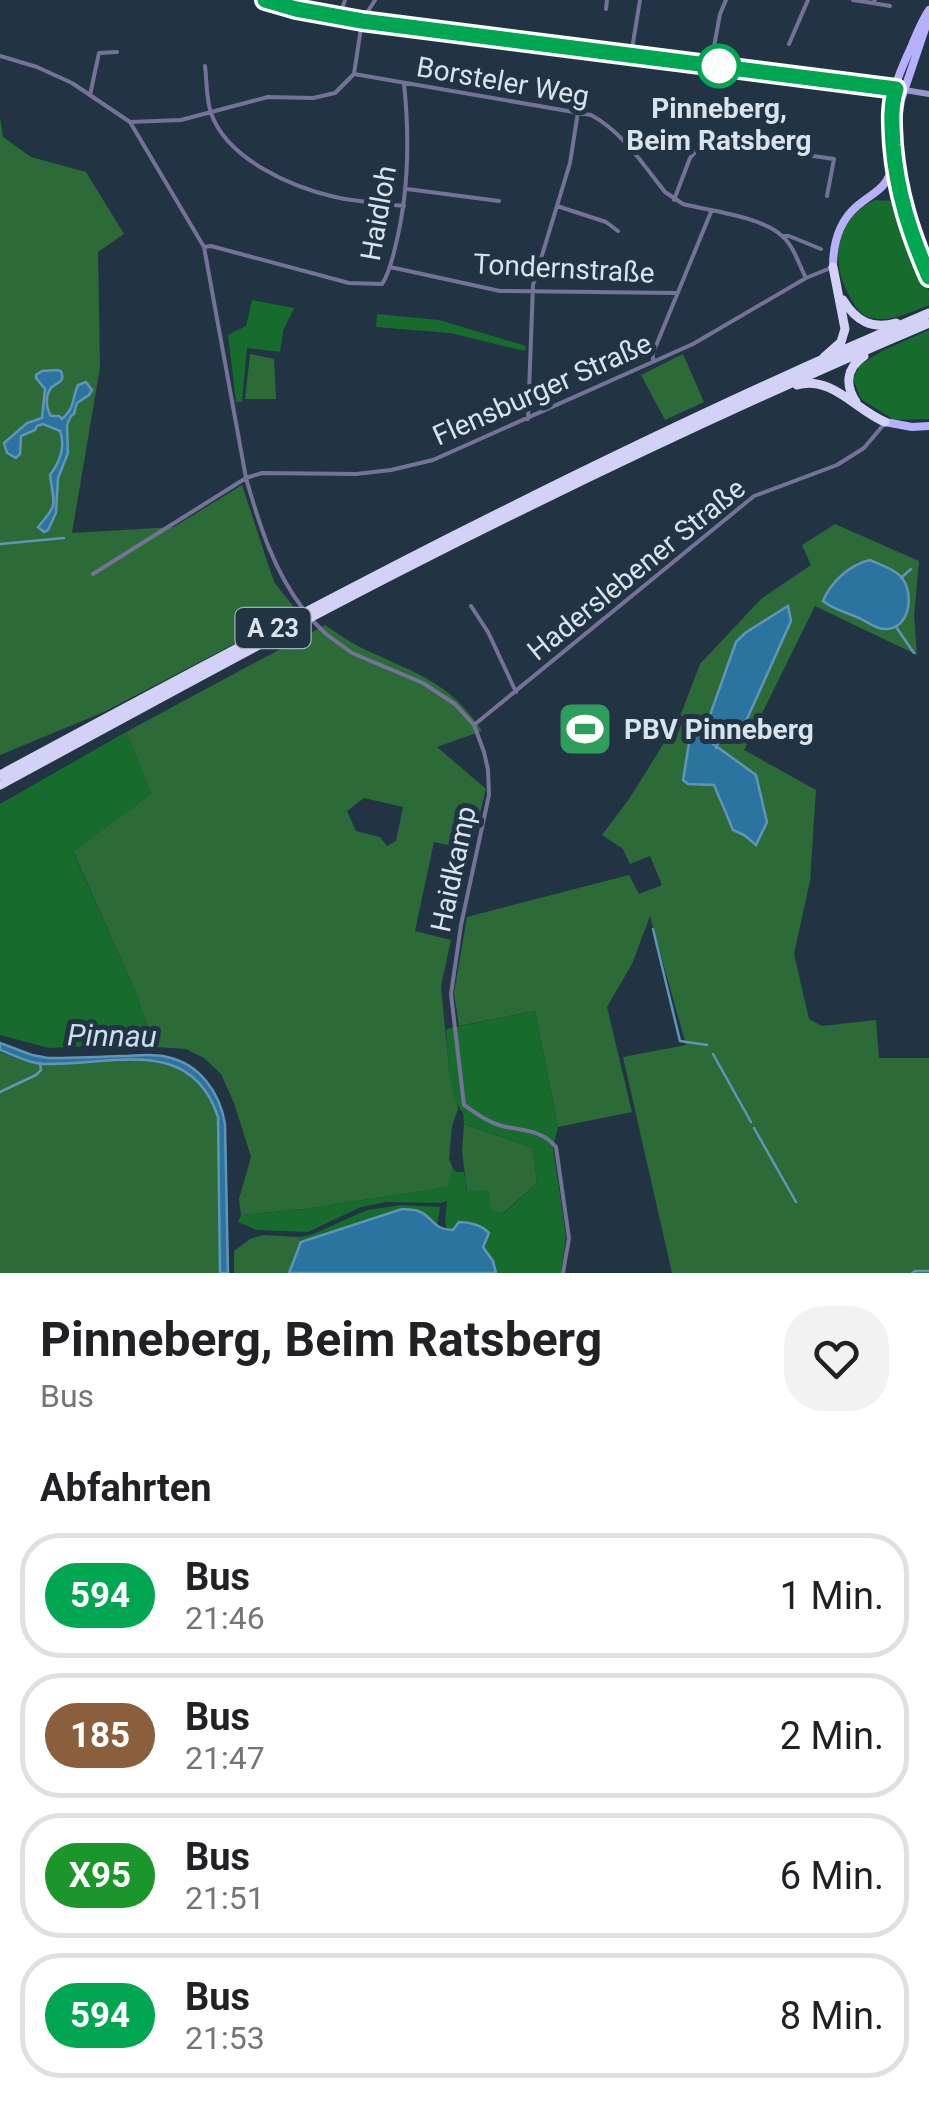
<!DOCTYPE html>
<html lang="de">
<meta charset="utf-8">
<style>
body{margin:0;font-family:Roboto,sans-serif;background:#f2f2f2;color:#202124;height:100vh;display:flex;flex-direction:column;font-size:38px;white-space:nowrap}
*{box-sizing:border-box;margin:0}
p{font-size:32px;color:#757577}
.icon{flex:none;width:55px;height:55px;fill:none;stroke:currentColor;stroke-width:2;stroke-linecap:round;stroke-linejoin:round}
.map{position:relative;height:1273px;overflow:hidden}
.panel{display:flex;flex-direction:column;background:#fff;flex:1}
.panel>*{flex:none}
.badge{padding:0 20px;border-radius:32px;font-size:35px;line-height:65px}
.map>.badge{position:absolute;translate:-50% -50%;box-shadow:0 0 0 5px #fff}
h2{padding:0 40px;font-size:38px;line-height:90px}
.round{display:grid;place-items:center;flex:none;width:105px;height:105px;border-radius:40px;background:#f2f2f2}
.summary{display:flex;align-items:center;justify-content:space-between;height:170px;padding:0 40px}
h1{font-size:48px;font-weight:700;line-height:75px}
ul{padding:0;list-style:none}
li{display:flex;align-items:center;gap:30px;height:125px;margin:0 20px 15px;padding:0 20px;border:5px solid #e0e0e0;border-radius:40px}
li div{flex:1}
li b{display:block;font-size:38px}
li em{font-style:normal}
li .badge{min-width:110px;font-weight:700;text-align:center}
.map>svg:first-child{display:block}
.green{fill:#2c6a38;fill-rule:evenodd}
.forest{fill:#166b2d}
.water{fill:#2c74a0;stroke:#6095b7;stroke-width:2.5}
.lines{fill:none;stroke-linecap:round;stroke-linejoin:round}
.stream{stroke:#6095b7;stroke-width:2.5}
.street{stroke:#747297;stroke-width:4}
.secondary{stroke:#9a96d0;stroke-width:6}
.primary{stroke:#b7b1fc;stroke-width:8}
.highway{stroke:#d3d2f6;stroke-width:9}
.line-casing{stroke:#fff;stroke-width:22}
.line{stroke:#00a651;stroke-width:15}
.stop-dot{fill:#fff;stroke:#00a651;stroke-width:5}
.labels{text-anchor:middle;stroke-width:10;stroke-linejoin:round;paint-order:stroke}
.shield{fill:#223444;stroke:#a1aeba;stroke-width:2.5}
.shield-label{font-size:25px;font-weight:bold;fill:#d8e3ed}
.street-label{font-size:28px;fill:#d8e3ed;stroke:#223444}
.stop-label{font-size:28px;font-weight:bold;fill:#d8e3ed;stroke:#223444}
.poi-label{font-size:28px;font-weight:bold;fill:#d8e3ed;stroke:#223444;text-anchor:start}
.water-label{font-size:30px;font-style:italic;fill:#cbe0ef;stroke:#223444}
</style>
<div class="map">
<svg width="929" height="1273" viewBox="0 0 929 1273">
<rect width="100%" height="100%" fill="#223444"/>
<path class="green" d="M 0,117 L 3,137 L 31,157 L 86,172 L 124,234 L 98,252 L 100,367 L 72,533 L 174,527 L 242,485 L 274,582 L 297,611 L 104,712 L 0,755 Z
M 250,354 L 274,359 L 276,399 L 245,399 Z
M 683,354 L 704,402 L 665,420 L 641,375 Z
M 835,524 L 919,561 L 914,615 L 917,655 L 815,606 L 744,750 L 816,790 L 810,881 L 794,954 L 809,1019 L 822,1026 L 876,1020 L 879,1058 L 929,1058 L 929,1273 L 672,1273 L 623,1057 L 686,1045 L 650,916 L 632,964 L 607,1007 L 632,1112 L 558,1127 L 535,1011 L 459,1026 L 454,993 L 467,917 L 629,875 L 639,894 L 662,885 L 650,856 L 630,864 L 623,849 L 602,835 L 629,799 L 679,719 L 700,664 L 761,599 L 811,565 L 802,545 ZM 870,561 C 898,573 905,574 909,606 L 881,630 L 824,596 L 857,562 ZM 736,642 L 751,705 L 747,719 L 732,732 L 709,718 ZM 708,739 L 716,748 L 756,775 L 760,799 L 744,835 C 725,827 721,803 714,785 L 688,784 L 687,751 L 691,744 Z
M 325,625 C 339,634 352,644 366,650 C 417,674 450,682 482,731 L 437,747 L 486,789 L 471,850 L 434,842 L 415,931 L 451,940 L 441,986 L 449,1069 L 458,1109 L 452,1126 L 449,1159 L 453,1169 L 448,1187 L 305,1209 L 241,1215 L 239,1199 L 251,1157 L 234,1103 L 221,1074 L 204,1058 L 186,1049 L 155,1047 L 135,991 L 73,851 L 151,794 L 126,732 ZM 364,798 L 403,807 L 396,841 L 387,846 L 380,837 L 356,831 L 347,811 Z
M 0,1052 C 12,1056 25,1062 38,1064 C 48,1065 60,1063 70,1063 C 132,1061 194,1044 218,1117 L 220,1273 L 0,1273 Z
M 464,1124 L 533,1148 L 537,1183 L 502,1214 L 490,1210 L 467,1191 L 462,1151 Z
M 264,1235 L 299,1237 L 301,1242 L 289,1273 L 234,1273 L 234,1251 L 250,1239 Z"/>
<path class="forest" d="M 875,200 L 895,201 L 929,291 L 929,305 C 911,312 888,324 868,317 C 859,314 852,302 848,293 C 829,259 838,217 875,200 Z
M 252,300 L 294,308 L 283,331 L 280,352 L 247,348 L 242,402 L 236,402 L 228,335 L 246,326 Z
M 377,314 L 439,320 L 526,346 L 525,351 L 450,333 L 376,327 Z
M 929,330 L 929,419 L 894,420 L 861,399 L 853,379 L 860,365 L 882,351 Z
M 126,732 L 151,794 L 73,852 L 135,991 L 155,1047 L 93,1046 L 49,1048 L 0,1035 L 0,804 Z
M 535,1011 L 558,1127 L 553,1147 L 566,1236 L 561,1273 L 496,1273 L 493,1261 L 483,1247 L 488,1233 C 475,1216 463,1228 447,1230 L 445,1221 L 447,1201 L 441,1203 L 386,1202 L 361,1207 L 308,1232 L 257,1230 L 238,1222 L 241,1215 L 305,1209 L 447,1187 L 453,1169 L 457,1172 L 464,1172 L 467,1191 L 489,1190 L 491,1210 L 503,1214 L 537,1183 L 533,1148 L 464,1124 L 463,1113 C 448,1096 448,1052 446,1029 Z
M 401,1205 L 440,1207 L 437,1227 L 431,1220 L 382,1215 L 355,1226 L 301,1242 L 299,1237 L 311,1235 L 367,1210 Z"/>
<path class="water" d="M 57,370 L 61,371 C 62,374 63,376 62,379 C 61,383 54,384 51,388 C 45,396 46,408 51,416 L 59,416 L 62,419 C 77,405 71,399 78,385 L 86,382 L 92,390 L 89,395 L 77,403 L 74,414 L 71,416 L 67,425 L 68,453 L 58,478 L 56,513 L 48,530 L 44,532 L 38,527 C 59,503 54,506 50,475 C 60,462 66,448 60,431 L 43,424 L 37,426 L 35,430 L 21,436 L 20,454 L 16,458 L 7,453 L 4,443 L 27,423 L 42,418 L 45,389 L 36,378 L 36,375 L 42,371 Z
M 870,560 C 879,564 891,568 898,574 C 915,587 912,628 887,629 C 877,630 868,622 859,618 C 846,612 834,610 823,601 C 830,583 850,564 870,560 Z
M 788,606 L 791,621 L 747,719 L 732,732 L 723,734 L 709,718 L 736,642 L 745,633 Z
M 698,733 L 756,775 L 767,822 L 756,845 L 744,835 L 733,830 L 714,785 L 688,784 L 683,780 L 690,737 Z
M 0,1043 L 32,1055 L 48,1058 C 72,1058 96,1057 120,1056 C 135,1056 152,1053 167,1057 C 200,1064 220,1093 225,1124 L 228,1273 L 220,1273 L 218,1117 C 191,1034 111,1066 44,1064 C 30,1064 14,1055 0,1050 Z
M 402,1209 C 407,1210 413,1209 418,1211 C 435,1217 430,1229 453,1230 L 459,1222 C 469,1222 482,1225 489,1233 L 483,1247 L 493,1261 L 496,1273 L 289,1273 L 301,1242 Z"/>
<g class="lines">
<path class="stream" d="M 0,544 L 64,538
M 901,578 L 911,569
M 896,627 L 914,653
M 716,748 L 724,731
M 653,929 L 680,1041 L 707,1045
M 713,1054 L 751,1122
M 0,1092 L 36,1075 L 41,1070 L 40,1063
M 754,1128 L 796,1202
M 912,1273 L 915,1271 L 929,1271"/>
<path class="street" d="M 853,0 L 873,3 L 875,0
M 873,3 L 890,6
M 606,9 L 607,0
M 339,18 L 345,0
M 789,44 L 808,0
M 631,55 L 640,0
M 0,56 L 37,67 L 72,83 L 130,122 L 181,120 L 268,97 L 313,98 L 335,93 L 354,74 L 362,21 L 375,0
M 711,63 L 720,14 L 726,0
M 205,66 C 207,81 206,99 211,113 C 227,159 291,187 335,197 C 357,202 381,203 404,206
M 354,74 L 591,115 C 623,132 643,165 665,192 L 683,204 C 710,211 763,217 782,236 C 794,246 799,265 806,278
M 90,95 L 99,53 L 117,52
M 130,122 L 204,247 L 246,478 C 259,524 274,572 304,610
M 407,189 L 499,201
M 674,200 L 690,158 L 697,150 L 717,142 L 834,159 L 827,196
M 557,206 L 606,222 L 618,231
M 783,236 L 789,236 L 821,249
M 204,247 L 211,246 L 349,283 L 382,284 C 389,274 392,260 395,248 C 409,193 410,140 404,84
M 390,267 L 500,291 L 677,293
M 653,361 L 653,353 L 711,212
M 528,419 L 533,285 L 570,163 L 578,112
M 93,574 L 246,478 L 262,473 L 356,474 L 391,470 L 433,460 L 693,344 L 806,278 L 833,267
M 471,606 L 488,632 L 516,692
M 310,618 L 326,634 L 352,653 L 423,683 L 455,704 L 474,725 L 484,752 L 488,770 L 489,795 L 461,925 L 451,994 L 464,1105 C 476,1113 487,1122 502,1126 C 522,1131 541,1129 556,1147 L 569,1238 L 563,1273
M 474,725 L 754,496 L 837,465 L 864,448 L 885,423"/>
<path class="secondary" d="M 265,0 C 338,25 421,28 498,38 C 641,56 786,71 929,94"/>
<path class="primary" d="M 929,10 C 922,20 917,33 912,45 C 904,63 894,84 892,103 C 886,164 906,222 929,277
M 896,133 L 901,100 L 929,17
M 833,267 C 833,245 839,222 856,207 C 874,191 886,191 893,165
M 885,422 L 912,427 L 929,426"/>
<path class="highway" d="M 843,300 C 856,321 872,330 896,323
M 824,357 L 841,342 L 845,329 L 833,267
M 797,385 C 831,375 856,410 885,422
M 856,402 C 845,385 846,368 864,356
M 0,775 C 304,611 610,448 929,313
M 0,785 C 135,712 270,637 408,567 C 579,480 752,398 929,323"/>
</g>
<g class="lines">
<g class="line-casing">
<path id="line" d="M 265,0 L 296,9 L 362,21 L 896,89 C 890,108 892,126 893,145 C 897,193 910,233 929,277"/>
</g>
<use href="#line" class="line"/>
</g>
<defs>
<g id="stadium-square" transform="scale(2.875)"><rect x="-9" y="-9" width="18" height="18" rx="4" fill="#2e9e5b" stroke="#223444"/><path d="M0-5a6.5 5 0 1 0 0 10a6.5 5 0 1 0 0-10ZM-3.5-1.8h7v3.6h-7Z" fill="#fff"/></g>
</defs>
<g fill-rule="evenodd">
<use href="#stadium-square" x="585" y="729"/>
</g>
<circle class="stop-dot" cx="719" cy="66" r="20"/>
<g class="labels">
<rect class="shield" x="235.5" y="608" width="75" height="40" rx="8"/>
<g class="shield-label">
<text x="273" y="637">A 23</text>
</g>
<g class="street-label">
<text transform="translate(503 81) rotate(10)" y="10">Borsteler Weg</text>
<text transform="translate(378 213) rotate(-80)" y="10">Haidloh</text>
<text transform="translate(564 268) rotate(3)" y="10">Tondernstraße</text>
<text transform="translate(542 389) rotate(-24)" y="10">Flensburger Straße</text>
<text transform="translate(636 569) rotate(-39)" y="10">Haderslebener Straße</text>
<text transform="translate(453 869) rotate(-78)" y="10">Haidkamp</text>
</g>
<g class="stop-label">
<text x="719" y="118">Pinneberg,<tspan x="719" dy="32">Beim Ratsberg</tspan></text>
</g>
<g class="poi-label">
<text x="624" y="739">PBV Pinneberg</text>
</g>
<g class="water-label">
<text transform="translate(112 1036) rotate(1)" y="10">Pinnau</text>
</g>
</g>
</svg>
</div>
<section class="panel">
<div class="summary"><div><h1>Pinneberg, Beim Ratsberg</h1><p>Bus</p></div><a class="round"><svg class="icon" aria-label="heart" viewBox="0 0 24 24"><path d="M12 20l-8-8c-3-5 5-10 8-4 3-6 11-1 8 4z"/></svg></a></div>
<h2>Abfahrten</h2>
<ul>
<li><span class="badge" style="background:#00a651;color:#fff">594</span><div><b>Bus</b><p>21:46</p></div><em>1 Min.</em></li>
<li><span class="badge" style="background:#8b5e3c;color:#fff">185</span><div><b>Bus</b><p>21:47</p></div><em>2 Min.</em></li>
<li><span class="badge" style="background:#1a962b;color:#fff">X95</span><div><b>Bus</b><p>21:51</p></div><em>6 Min.</em></li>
<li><span class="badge" style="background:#00a651;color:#fff">594</span><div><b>Bus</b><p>21:53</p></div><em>8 Min.</em></li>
</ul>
</section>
